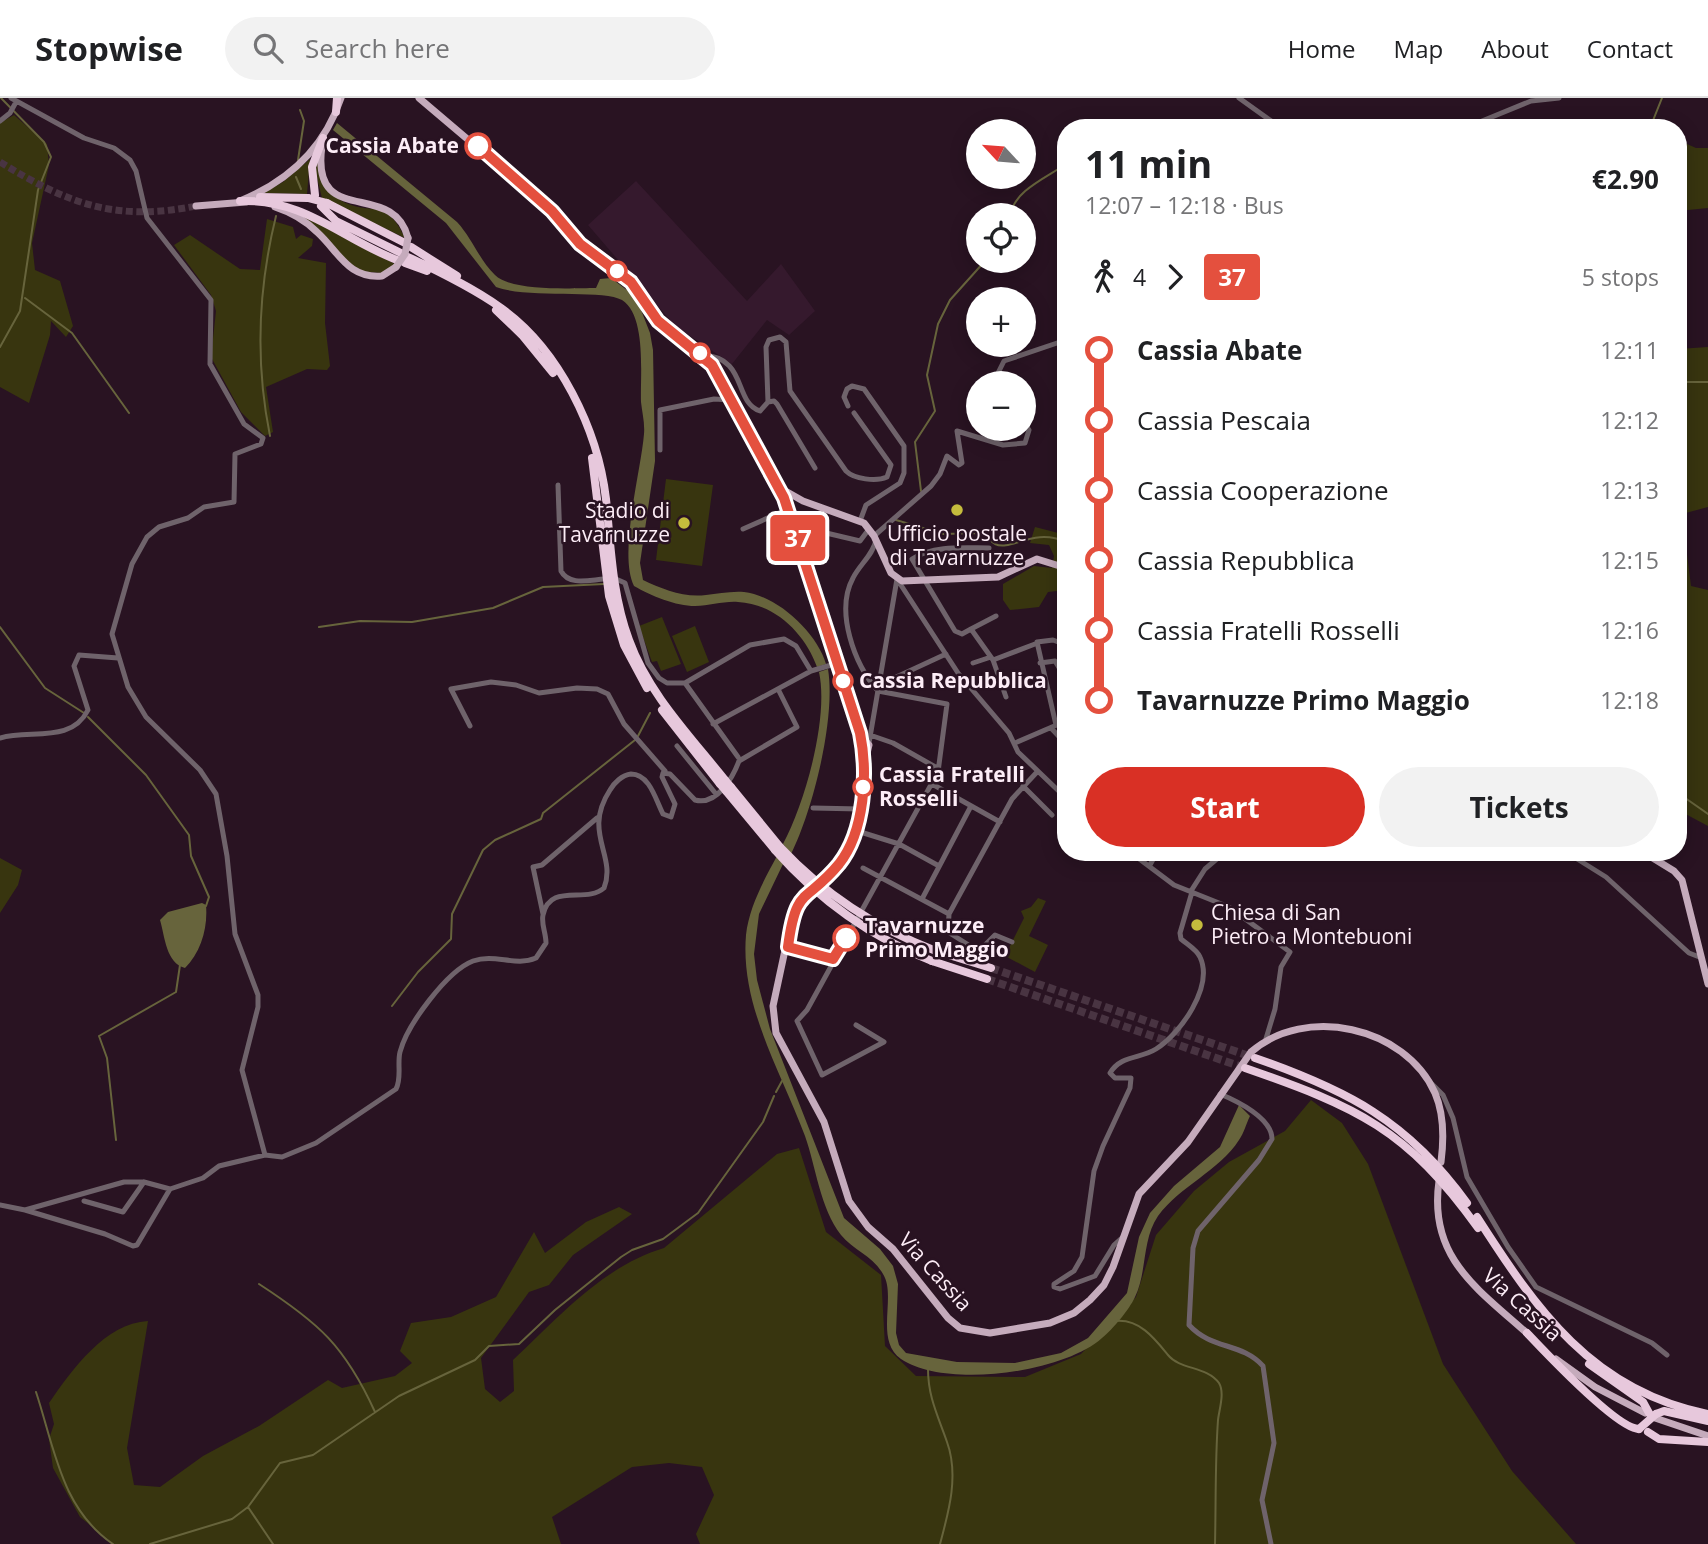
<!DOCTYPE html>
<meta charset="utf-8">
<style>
body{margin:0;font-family:"Open Sans",sans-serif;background:#f2f2f2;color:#202124;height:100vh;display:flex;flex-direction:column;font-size:26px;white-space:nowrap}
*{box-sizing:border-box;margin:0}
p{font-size:23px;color:#757577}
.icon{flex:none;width:38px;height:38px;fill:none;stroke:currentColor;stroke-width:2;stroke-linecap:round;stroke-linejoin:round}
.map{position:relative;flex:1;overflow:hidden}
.panel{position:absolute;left:1057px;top:21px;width:630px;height:742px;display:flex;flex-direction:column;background:#fff;border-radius:28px;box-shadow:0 4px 18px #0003}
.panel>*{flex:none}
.badge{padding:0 14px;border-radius:5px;font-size:24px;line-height:46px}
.needle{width:46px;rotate:296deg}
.buttons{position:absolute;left:966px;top:21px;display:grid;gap:14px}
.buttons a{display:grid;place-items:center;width:70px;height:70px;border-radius:50%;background:#fff;box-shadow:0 4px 18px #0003;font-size:35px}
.map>.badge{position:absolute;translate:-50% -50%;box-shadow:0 0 0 4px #fff}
.legs{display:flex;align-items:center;gap:10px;height:77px;padding:0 28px;font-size:23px}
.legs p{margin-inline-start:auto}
.overview{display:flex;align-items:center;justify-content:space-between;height:119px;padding:0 28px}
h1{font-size:38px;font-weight:700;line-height:52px}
.primary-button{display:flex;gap:14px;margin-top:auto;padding:14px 28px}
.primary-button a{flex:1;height:80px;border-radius:42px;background:#d93025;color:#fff;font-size:28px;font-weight:700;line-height:80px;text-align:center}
.primary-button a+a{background:#f2f2f2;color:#202124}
ul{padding:0 28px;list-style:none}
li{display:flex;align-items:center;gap:24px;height:70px;font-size:26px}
li i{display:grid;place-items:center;width:10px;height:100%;margin:0 9px;background:currentColor}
li i::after{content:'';width:18px;height:18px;margin:-9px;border:5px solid;border-radius:50%;background:#fff}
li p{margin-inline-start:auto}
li:first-child i{background:linear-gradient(#0000 50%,currentColor 0)}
li:last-child i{background:linear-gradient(currentColor 50%,#0000 0)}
header{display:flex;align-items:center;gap:42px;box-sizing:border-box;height:98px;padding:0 35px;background:#fff;border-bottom:2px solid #e0e0e0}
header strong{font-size:33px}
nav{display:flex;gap:38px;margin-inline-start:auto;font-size:24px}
.search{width:490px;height:63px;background:#f2f2f2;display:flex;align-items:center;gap:18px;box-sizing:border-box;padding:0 24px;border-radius:38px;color:#757577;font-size:26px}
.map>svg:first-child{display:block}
.built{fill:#35192d}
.green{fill:#38350f}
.water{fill:#67643c}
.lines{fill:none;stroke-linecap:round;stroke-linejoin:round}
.stream{stroke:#67643c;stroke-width:2}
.major-tunnel{stroke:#493442;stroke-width:7;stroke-dasharray:7 3.5;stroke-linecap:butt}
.highway-tunnel{stroke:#493442;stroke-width:8;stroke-dasharray:8 4;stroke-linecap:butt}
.minor{stroke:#6f636b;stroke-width:5}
.major{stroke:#c5abbc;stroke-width:7}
.highway{stroke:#e7c8dc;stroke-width:8}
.major-bridge{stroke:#c5abbc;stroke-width:7}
.highway-bridge{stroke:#e7c8dc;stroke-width:8}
.line-1-casing{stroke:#fff;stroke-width:16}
.line-1{stroke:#e4503e;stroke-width:10}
.stop-1-dot{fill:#fff;stroke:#e4503e;stroke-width:3.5}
.poi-dot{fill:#c5bc3d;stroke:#291322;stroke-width:2.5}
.labels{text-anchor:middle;stroke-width:5;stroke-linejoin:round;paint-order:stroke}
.stop-label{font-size:21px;font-weight:bold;fill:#fdedf7;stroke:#291322;text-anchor:start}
.poi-label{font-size:21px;fill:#fdedf7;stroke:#291322;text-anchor:end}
.street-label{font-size:21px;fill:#fdedf7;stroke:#291322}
</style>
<header>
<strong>Stopwise</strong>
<div class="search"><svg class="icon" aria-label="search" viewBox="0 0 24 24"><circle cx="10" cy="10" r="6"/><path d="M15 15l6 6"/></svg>Search here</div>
<nav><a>Home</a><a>Map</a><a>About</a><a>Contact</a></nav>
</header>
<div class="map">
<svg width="1708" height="1446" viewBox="0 0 1708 1446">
<rect width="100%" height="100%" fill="#291322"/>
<path class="built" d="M 636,83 L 747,203 L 781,166 L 815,213 L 789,237 L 767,222 L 732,266 L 675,228 L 588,127 Z"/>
<path class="green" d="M 14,17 L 47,46 L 49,67 L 32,145 L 35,172 L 60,183 L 73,228 L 66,239 L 51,223 L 50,237 L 29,305 L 0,289 L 0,25 Z
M 1678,42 L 1696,50 L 1708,50 L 1708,110 L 1678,113 Z
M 319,59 L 319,72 L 340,102 C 372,120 385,97 405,140 L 322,100 L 315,72 Z
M 310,61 L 307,96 L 263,95 L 283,84 Z
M 293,111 L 395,166 L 382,175 L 358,173 Z
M 267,121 L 293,129 L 296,141 L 301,137 L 313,141 L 312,148 L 298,160 L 326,165 L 325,225 L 330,268 L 327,272 L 307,271 L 266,289 L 273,334 L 265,338 L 241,314 L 211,259 L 216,213 L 211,197 L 174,147 L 190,137 L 240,171 L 260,172 Z
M 1708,249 L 1708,409 L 1682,416 L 1691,488 L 1708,492 L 1708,728 L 1678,712 L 1678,251 Z
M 666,381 L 713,387 L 702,468 L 656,462 Z
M 1035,429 L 1066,437 L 1066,492 L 1048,494 L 1039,509 L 1010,512 L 1003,502 L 1003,486 L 1034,468 L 1052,470 L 1054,458 L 1049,447 L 1030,445 Z
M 662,519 L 681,566 L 661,573 L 657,563 L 652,564 L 639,528 Z
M 695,528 L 709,564 L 687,574 L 672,538 Z
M 0,760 L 22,772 L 18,787 L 0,815 Z
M 1038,800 L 1046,803 L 1029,838 L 1048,847 L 1035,874 L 1005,858 L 1024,820 L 1021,813 L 1031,809 Z
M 1311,1002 L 1342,1025 L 1368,1066 L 1443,1266 L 1512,1373 L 1576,1446 L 700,1446 L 696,1436 L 714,1397 L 702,1369 L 669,1365 L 632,1369 L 552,1419 L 561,1446 L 114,1446 L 80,1419 L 53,1370 L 49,1341 L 54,1326 L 49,1305 C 72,1272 105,1225 148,1223 L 127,1350 L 134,1387 L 160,1389 L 203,1358 L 259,1328 L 328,1282 L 342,1290 L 395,1278 L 412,1265 L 400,1253 L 411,1225 L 451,1219 L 496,1199 L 534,1134 L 545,1155 L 586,1124 L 619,1109 L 632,1116 L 573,1157 L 549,1187 L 529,1194 L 481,1260 L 485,1291 L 500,1304 L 514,1293 L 513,1262 C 558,1220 603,1168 664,1150 L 777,1056 L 799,1050 L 826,1134 L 881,1177 L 885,1248 L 916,1278 L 1025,1279 L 1081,1256 L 1136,1199 L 1156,1137 L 1194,1093 L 1229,1064 L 1285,1033 Z"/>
<path class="water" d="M 337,25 L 457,124 C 472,140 480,163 495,177 C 512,194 573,190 596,190 L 600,181 L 611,180 L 636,199 L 650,235 L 653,252 L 655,363 L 640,465 L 643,482 C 662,491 684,500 706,497 C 718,496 730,493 744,494 C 778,498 817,535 826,566 L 817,569 C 805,536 776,506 738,504 C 723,503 710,508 695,508 C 676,508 651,498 634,488 C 618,456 641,373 644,336 C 645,325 642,314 641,304 C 640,278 647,218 622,202 C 603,191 528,201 496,189 L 446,125 L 333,32 Z
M 828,571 C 836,620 813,712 791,756 L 783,746 C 805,705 829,620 819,574 Z
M 777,758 L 783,766 L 759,816 L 754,856 L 757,882 L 770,931 L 844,1120 L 880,1151 L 893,1168 L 898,1186 L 896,1235 L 899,1247 L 906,1255 L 957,1264 L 1015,1265 L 1061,1255 L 1088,1240 L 1127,1195 L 1139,1139 L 1150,1115 L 1174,1088 L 1220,1049 L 1239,1007 L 1250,1018 C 1246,1026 1244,1035 1239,1042 C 1219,1073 1180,1088 1158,1118 C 1142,1141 1147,1175 1135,1199 C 1129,1212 1113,1231 1102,1240 C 1063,1275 945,1291 901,1261 C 874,1242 897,1198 883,1176 C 873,1158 853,1152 841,1137 C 820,1110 816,1069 805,1038 C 781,973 740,908 746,837 C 749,809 764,782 777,758 Z
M 202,805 L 206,807 C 208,830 201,854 185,870 C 166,865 165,839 160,822 L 168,814 Z"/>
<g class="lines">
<path class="stream" d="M 1650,30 L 1662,0
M 298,62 L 304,23 L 300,12
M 296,79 L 301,91
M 1010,117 C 1015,92 1046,80 1066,66
M 25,200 L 72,235 L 129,315
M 0,249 L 20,213 L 38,92 L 51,59 L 44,44 L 1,0
M 1678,275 L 1680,284
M 1678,284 L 1708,284
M 270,338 C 255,264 258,191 276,118
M 921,393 L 915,344 L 935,313 L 927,277 L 938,226 L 950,202 L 985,163
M 896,422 L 943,436 L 982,435 C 987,438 990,443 995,446 C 1011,454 1033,429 1066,444
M 0,529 L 45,590 L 84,615
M 319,529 L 360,523 L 412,524 L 493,510 L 543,489 L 604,486
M 88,619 L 146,677 L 189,737 L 191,758 L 209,799 L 206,808
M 638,638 L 650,615
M 1678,695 L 1708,716
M 392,908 L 418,874 L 451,841 L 452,816 L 483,752 L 495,742 L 541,721 L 543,715 L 635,642
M 776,994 L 782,983
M 116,1042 L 107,960 L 99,938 L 176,894 L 180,867
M 259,1186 C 319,1225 345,1248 375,1314
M 1116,1223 C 1140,1221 1155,1241 1168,1257 C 1180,1272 1207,1268 1219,1285 C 1225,1295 1219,1312 1218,1322 C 1215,1363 1216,1405 1215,1446
M 928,1271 C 928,1299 938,1318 947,1344 C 959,1377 949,1413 940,1446
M 36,1294 C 54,1348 61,1411 113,1446
M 248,1409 L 273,1446
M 150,1446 L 232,1421 L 248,1409 L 280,1365 L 313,1357 L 399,1298 L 475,1262 L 489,1248 L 519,1246 L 555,1212 L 621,1159 L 632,1152 L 663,1141 L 698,1115 L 763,1024 L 774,998"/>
<path class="major-tunnel" d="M 0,64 C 68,106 116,124 196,108"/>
<path class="highway-tunnel" d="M 991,870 L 1255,960
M 987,881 L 1245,970"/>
<path class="minor" d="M 1239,0 L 1281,30
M 0,23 L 10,15 L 16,4
M 1465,30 L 1531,3 L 1559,0
M 702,257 C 748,259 733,304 760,313 L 768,304 L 766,249 L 769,242 L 780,239 L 786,244 L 790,293 L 846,373 C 854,381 876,384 887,379 L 891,367 L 854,315
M 993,285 L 1004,263 L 1066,242
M 768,304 L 774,303 L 777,306 L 815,370
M 848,308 L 844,299 L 847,291 L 852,288 L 864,291 L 904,348 L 904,375 L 900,385 L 866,407 L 860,423
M 660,352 L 660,312 L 714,301 L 731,302
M 558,387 L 561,473 C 569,488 589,482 604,481
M 810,422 L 820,426 L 822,434 L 860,443 L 869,431
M 743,431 L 788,411
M 874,438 L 931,388 L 940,376 L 947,358 L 959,367 L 962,365 L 957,333 L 1003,347 L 1025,345 L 1029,332 L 1024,325
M 876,442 C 873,457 860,466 853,480 C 835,513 854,566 878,593
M 989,450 C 964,450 934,447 912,461 L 955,533 L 962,536 L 971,531 L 993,562 L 1006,599
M 616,481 L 625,485 L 648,565 L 659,580 L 667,585 L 685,585 L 750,547 L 784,541 L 796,548 L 811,573
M 897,481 L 958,575 L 1009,635 L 1018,654 L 1066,700
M 971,531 L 996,518
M 993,562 L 1035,546
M 973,565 L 991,559
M 1040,565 L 1055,563 L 1066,581
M 685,585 L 738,659
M 879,587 L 946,556
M 713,626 L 811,573 L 838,565
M 1056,627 L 1037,544 L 1053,542 L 1066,547
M 470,628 L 451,591 L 491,584 L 516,587 L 539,595 L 577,590 L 597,591 L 608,596 L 624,626 L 665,673
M 1051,630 L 1066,646
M 870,637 L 893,645 L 939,671
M 0,640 C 30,631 71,646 88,612 L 74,568 L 79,557 L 118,560
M 869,645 L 897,481
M 1015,645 L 1066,623
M 677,648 L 716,696
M 739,663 L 797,629 L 778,591
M 932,686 L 1000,724
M 1023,688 L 1052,717
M 813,710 L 860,711
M 854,732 L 899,746 L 939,768
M 1130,754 L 1174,787 L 1229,809 L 1290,854 L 1281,869 L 1275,911 L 1265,944
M 1566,754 L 1606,779 L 1689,855 L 1702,860
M 1150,767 L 1157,754
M 863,770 L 949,816
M 1191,793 L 1205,771 L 1225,754
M 922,801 L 971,708
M 543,816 L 533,769 L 542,767 L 597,720
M 1012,844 L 995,837 L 983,849 L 975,851 L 948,834 L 949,816 L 1012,701 L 1037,674
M 788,849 L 833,861
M 856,927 L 884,944 L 822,977 L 797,923 L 807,912 L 938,674 L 947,606 L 878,593
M 1431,985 L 1443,997 L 1453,1020 L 1467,1079 L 1508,1149 L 1536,1189 L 1652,1245 L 1667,1257
M 1220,996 C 1237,1003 1272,1020 1272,1041 L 1259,1062 L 1198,1133 L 1193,1150 L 1189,1227 C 1212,1252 1241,1244 1263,1268 L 1274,1345 L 1262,1402 L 1271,1446
M 265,1057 L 282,1059 L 316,1045 L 396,991 C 402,980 397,966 400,954 C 407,927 447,873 473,863 C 495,855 515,869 536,860 L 546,845 C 546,835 541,826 543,817 C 550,784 586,806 604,790 C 617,757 582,735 610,692 C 614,685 622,677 631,676 C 650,676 656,703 663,716 L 671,719 L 675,706 L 662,679 L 663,675 L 670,676 L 695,702 C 717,708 733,679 739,663
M 84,1103 L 123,1114 L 144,1084
M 0,1107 L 25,1112 L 124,1084 L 144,1084 L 170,1091 L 203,1080 L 219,1068 L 265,1057 L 242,972 L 258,909 L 258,897 L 235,836 L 227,758 L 216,696 L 200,672 L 146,619 L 128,589 L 112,536 L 132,466 L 147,439 L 159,429 L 188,420 L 204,409 L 234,404 L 235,356 L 261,346 L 263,340 L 244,326 L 210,266 L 211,202 L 147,120 L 136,73 L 130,62 L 114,50 L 84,40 L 11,0
M 25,1112 L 105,1136 L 133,1148 L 137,1147 L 170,1091
M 1124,1138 L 1114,1147 L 1095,1178 L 1060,1191 L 1054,1189 L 1054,1186 L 1074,1173 L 1082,1159 L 1094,1073 L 1103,1048 L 1130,990 L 1131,980 L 1115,980 L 1110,975 C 1121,957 1140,961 1156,951 C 1180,936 1214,889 1200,859 C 1197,852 1188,847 1181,841 L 1180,835 L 1192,794"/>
<path class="major" d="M 419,0 L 545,107 L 580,146 L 631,184 L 654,219 L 712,267 L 784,400 L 860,635 L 864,672
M 322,48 C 310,132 393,80 408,140
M 240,103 C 289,83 324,51 341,0
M 196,108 L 246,104
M 275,109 C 290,114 306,123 317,134 C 339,154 348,181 382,178 L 396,169
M 780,390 L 803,403 L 864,425 L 874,438 L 891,475 L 902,483 L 998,479 L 1037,461 L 1066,470
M 1643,754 L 1674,773 L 1682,782 L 1708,886
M 821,782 C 864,747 857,695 869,647 L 862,639
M 809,792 L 793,815 L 773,908 L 776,935 L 824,1024 L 849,1103 L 868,1129 L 893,1151 L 948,1220 L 960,1230 L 990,1235 L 1050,1225 L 1074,1215 L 1090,1202 L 1104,1187 L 1113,1169 L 1139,1096 L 1188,1044 L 1251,954 C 1305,907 1405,928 1435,995 C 1444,1016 1444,1041 1441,1064
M 1439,1083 C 1428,1160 1478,1191 1529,1237
M 1556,1261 L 1595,1289 L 1645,1315
M 1655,1320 L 1708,1338"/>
<path class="highway" d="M 336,14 L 337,0
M 315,97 L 312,69 L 323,40
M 260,99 L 308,100
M 240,103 C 306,101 340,140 397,162
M 327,105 L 405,145
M 321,108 L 336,123 L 401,155
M 411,149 L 457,178
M 408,159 C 440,174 473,190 501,210 C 559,251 598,332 606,401 C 611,450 612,496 629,542 C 648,595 690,638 725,682
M 405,165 L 427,173
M 496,212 L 522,237 L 553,275
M 592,360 L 609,498 L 624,547 L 647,590
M 662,612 L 720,686
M 731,689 L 780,749
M 726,693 L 775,752
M 936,853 L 991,870
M 932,863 L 987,881
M 1477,1119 C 1536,1211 1592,1293 1708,1316
M 1527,1235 C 1545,1254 1617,1331 1639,1331
M 1589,1266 L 1643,1304 L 1649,1315
M 1656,1316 L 1664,1313 L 1708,1323
M 1648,1334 L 1659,1341 L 1708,1344"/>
<path class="major-bridge" d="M 396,169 L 405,156 L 408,140"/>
<path class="highway-bridge" d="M 308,100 L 327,105
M 725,682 L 731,689
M 720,686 L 726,693
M 780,749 C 824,796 876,830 936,853
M 775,752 C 819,802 870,839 932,863
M 1255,960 C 1347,992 1408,1023 1467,1105
M 1245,970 C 1357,1009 1407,1031 1478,1130
M 1639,1331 L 1656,1316"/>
</g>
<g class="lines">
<g class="line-1-casing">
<path id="line-1" d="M 478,48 L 552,113 L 580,146 L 631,184 L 658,223 L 712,267 L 784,400 L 860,635 C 868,675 865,733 839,766 C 806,806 796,787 788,849 L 833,861 L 846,840"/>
</g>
<use href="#line-1" class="line-1"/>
</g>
<g class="stop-1-dot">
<circle cx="478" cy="48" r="12"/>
<circle cx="617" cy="173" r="9"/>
<circle cx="700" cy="255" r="9"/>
<circle cx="843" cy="583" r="9"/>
<circle cx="863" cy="689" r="9"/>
<circle cx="846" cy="840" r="12"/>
</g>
<g class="poi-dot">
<circle cx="957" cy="412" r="7"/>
<circle cx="684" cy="425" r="7"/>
<circle cx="1197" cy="827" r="7"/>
</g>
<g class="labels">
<g class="stop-label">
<text x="459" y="55" text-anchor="end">Cassia Abate</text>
<text x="859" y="590">Cassia Repubblica</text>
<text x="879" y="684">Cassia Fratelli<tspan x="879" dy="24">Rosselli</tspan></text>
<text x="865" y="835">Tavarnuzze<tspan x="865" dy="24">Primo Maggio</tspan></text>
</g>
<g class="poi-label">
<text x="670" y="420">Stadio di<tspan x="670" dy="24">Tavarnuzze</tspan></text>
<text x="957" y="443" text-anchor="middle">Ufficio postale<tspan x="957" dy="24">di Tavarnuzze</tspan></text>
<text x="1211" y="822" text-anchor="start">Chiesa di San<tspan x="1211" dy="24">Pietro a Montebuoni</tspan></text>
</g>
<g class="street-label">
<text transform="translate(935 1174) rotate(48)" y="7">Via Cassia</text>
<text transform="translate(1522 1207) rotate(42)" y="7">Via Cassia</text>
</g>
</g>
</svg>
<div class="buttons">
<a><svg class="needle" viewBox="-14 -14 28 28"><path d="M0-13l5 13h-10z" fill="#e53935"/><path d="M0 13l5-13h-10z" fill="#757577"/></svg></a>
<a><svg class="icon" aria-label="locate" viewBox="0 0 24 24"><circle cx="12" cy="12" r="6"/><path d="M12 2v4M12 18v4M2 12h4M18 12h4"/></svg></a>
<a>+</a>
<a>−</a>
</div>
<b class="badge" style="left:798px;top:440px;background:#e4503e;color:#fff">37</b>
<section class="panel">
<div class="overview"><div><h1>11 min</h1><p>12:07 – 12:18 · Bus</p></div><b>€2.90</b></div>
<div class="legs"><svg class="icon" aria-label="walk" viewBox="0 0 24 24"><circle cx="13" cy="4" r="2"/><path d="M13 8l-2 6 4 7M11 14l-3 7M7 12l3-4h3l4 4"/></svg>4<svg class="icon" aria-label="forward" viewBox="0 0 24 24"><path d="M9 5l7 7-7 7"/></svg><b class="badge" style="background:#e4503e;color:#fff">37</b><p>5 stops</p></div>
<ul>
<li><i style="color:#e4503e"></i><b>Cassia Abate</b><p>12:11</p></li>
<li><i style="color:#e4503e"></i><span>Cassia Pescaia</span><p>12:12</p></li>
<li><i style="color:#e4503e"></i><span>Cassia Cooperazione</span><p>12:13</p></li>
<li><i style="color:#e4503e"></i><span>Cassia Repubblica</span><p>12:15</p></li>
<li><i style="color:#e4503e"></i><span>Cassia Fratelli Rosselli</span><p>12:16</p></li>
<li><i style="color:#e4503e"></i><b>Tavarnuzze Primo Maggio</b><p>12:18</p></li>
</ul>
<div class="primary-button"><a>Start</a><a>Tickets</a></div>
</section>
</div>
